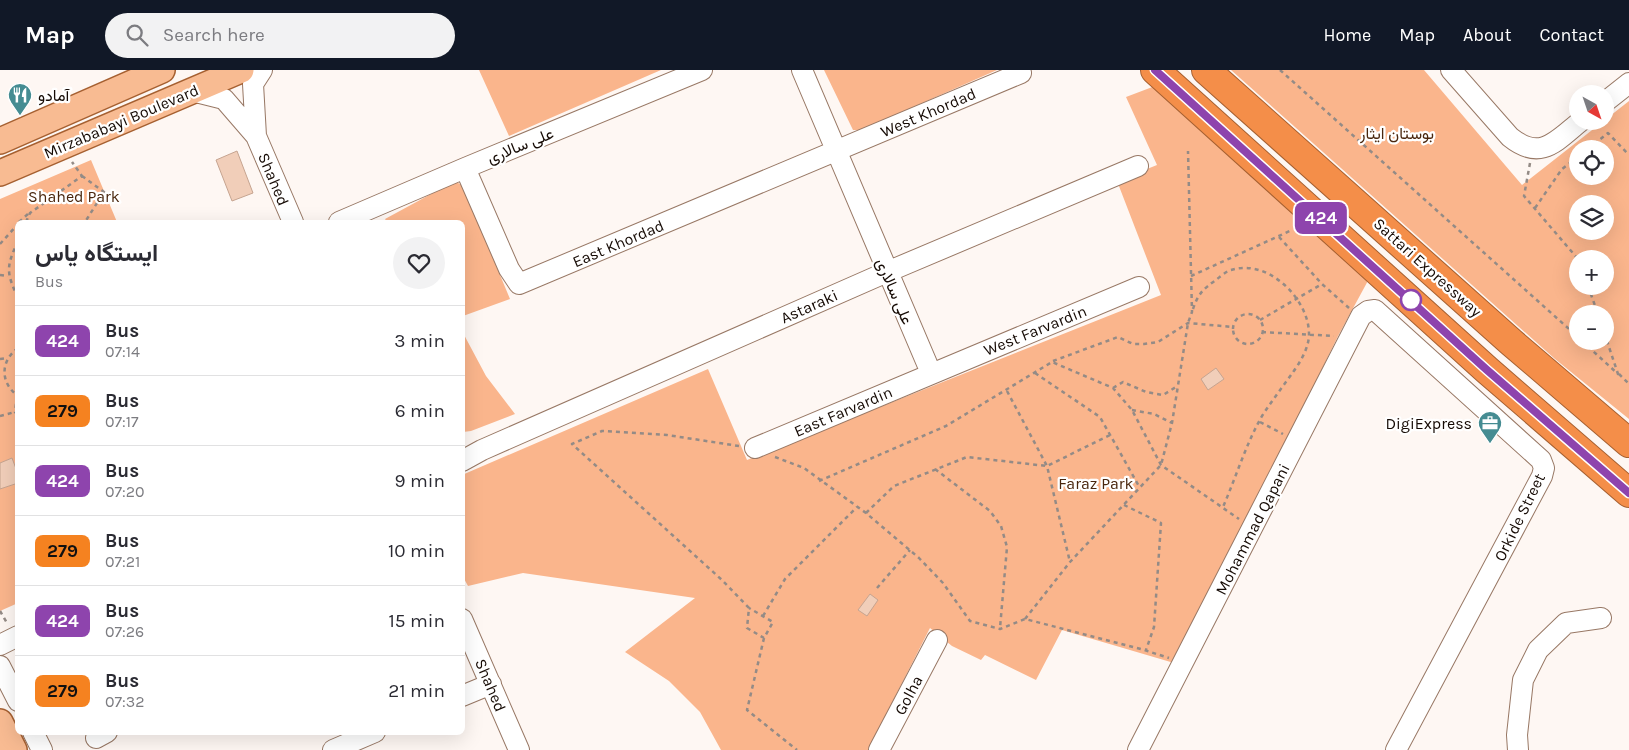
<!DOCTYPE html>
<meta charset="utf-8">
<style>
body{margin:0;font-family:Karla,Vazirmatn,sans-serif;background:#f2f2f3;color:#2b2b33;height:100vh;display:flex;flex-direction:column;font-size:19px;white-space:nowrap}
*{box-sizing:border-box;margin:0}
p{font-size:16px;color:#7c7c81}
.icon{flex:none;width:28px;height:28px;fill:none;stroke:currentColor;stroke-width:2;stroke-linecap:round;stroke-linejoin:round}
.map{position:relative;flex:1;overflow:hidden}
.sheet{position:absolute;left:15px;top:150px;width:450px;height:515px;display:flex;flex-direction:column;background:#fff;border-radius:8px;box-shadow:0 5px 20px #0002}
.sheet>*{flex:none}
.badge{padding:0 10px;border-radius:8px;font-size:18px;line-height:32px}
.needle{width:32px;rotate:140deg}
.controls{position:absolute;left:1569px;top:15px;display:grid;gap:10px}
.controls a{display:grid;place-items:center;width:45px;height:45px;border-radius:50%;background:#fff;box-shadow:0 5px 20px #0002;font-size:25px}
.map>.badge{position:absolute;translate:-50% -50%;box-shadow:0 0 0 2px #fff}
.round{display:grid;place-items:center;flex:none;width:52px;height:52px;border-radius:26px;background:#f2f2f3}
.overview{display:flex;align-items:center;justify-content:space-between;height:85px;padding:0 20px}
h1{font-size:24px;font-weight:700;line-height:38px}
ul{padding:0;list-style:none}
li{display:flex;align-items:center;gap:15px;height:70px;padding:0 20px;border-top:1px solid #e1e1e2}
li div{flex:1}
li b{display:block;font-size:19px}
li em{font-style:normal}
li .badge{min-width:55px;font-weight:700;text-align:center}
header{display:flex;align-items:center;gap:30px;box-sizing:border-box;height:70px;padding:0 25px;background:#111827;color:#fff}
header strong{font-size:24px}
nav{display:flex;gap:28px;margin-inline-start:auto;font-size:18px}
.search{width:350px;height:45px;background:#f2f2f3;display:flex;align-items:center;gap:12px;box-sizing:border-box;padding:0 18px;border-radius:28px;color:#7c7c81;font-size:19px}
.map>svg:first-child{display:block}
.green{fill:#fab58c;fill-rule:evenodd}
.building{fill:#f1ceb9;stroke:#c6a490}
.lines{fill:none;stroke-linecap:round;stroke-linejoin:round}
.minor-casing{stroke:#987865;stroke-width:22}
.major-casing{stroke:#a66031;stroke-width:28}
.highway-casing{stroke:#a66031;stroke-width:30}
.path{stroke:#948b86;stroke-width:2.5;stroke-dasharray:4 4;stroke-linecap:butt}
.minor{stroke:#fff;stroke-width:20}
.major{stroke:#f8bb92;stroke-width:25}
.highway{stroke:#f48e49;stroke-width:28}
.line-casing{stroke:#fff;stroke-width:11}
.line{stroke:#8e44ad;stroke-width:8}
.stop-dot{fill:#fff;stroke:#8e44ad;stroke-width:2.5}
.labels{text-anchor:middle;stroke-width:4.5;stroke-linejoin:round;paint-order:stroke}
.poi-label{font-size:16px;fill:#150a04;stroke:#fff;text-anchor:start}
.street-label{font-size:16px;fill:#150a04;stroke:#fff}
.park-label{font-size:16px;fill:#4a270e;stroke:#fff}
</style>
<header>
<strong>Map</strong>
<div class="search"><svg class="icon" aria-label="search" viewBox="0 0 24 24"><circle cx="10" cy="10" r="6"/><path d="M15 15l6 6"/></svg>Search here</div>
<nav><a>Home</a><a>Map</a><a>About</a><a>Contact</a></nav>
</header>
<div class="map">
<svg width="1629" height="680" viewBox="0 0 1629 680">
<rect width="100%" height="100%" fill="#fef7f3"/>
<path class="green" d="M 479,0 L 661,0 L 509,66 Z
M 824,0 L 997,0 L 861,60 L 853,60 Z
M 1231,0 L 1424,0 L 1522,115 L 1629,31 L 1629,349 L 1555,289 ZM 1578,79 L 1605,79 L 1605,106 L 1578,106 ZM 1578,134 L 1605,134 L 1605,161 L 1578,161 ZM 1578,189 L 1605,189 L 1605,216 L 1578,216 ZM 1578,244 L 1605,244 L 1605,271 L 1578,271 Z
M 1155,16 L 1370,207 L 1338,266 L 1246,455 L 1174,593 L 1062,560 L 1036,610 L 985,585 L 981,590 L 952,576 L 930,558 L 868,680 L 721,680 L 700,642 L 669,611 L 625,582 L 695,528 L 523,503 L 468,516 L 462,505 L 462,405 L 708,299 L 747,390 L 1161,225 L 1117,111 L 1157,95 L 1126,27 Z
M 91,90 L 117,152 L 18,152 L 18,533 L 0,541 L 0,129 Z
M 455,111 L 463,116 L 510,229 L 463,246 L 462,152 L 387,152 L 385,149 Z
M 462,261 L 486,306 L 515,344 L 471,361 L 463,362 Z"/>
<path class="building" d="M 237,81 L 253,123 L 232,131 L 216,90 Z
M 1216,298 L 1224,309 L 1208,320 L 1201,309 Z
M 12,388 L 18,404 L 18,413 L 0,419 L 0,393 Z
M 870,524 L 878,530 L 867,546 L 858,540 Z"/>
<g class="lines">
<g class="minor-casing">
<path id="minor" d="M 802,0 L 931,303
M 1451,0 L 1510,67 C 1541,92 1556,71 1581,51
M 192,21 L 224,29 L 256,66 L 293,152
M 1605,32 L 1629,13
M 256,66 L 253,14 L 262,0
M 465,98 L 509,199 L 519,214 L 1021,3
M 339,152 L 465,98 L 702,0
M 755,378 L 1139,217
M 462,391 L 482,380 L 887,202 L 1138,96
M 462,549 L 519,680
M 0,575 L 18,566
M 0,596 L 18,631
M 462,626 L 491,614
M 33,662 L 42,680
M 96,668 L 107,662
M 333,680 L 375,662
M 879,680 L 937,570
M 1138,680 L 1361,246 L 1368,241 L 1375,240 L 1541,390 L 1544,398 L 1542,406 L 1396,680
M 1518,680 L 1517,665 L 1523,610 L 1538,580 L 1566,553 L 1601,548"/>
</g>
<g class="major-casing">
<path id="major" d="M 0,71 L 162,0
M 0,103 L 241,0
M 0,652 L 14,680"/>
</g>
<g class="highway-casing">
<path id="highway" d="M 1155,0 L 1487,300 L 1629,423
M 1206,0 L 1511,272 L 1629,373"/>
</g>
<path class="path" d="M 1280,0 L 1578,267
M 1588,79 L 1608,63 L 1629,85
M 1530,93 L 1524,126 L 1578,189
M 82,106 L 104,122 L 85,152
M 1535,138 L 1562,99 L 1578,87
M 19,152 L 29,143
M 26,152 L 30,143 L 82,106 L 72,92
M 1279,167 L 1322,214 L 1349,238
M 18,171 C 6,197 6,202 18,228
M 0,174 L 18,154
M 0,205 L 8,206
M 1191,206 L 1292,160
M 1588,216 L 1598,244
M 1193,239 C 1198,224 1203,219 1216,210 C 1220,207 1226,201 1231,200 C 1268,188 1309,229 1309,264 C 1309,279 1299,294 1291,305 C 1281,319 1271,332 1262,346 C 1246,374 1236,407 1223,437
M1233 259a15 15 0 1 1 30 0a15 15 0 1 1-30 0Z
M 1260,250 L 1322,214
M 1262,262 L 1334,266
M 1582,271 L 1618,304 L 1605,265
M 18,278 C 0,291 0,313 18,326
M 0,289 L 7,288
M 1053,291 L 1118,267 L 1133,274 L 1144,274 L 1158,272 L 1188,253 L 1233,257
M 1035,303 L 1100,347 L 1140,418
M 1619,304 L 1629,314
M 1113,318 L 1123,312 L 1146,322 L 1163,325 L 1176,317
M 1007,321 L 1047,396 L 1070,492
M 17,326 L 15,342 L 18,345
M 1132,340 L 1154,344 L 1172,353
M 0,346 L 15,342
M 1260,352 L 1283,364
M 739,376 L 667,365 L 602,361 L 572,374 L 722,510 L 749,538 L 747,558 L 764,568 L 773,552 L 749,538
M 775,387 L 804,398 L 866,443 L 919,488 L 943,513 L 970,551 L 1000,559 L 1025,549 L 1141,579 L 1169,588
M 935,399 L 990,441 L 1001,456 L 1007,477 L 1000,558
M 819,411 L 946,356 L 1052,292 L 1113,318 L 1132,340 L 1161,395 L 1239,449
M 1124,435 L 1161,453 L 1154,557 L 1146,580
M 866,443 L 894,416 L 967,387 L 1047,396 L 1110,365
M 877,518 L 910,480
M 0,541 L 7,553
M 763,546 L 785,509 L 857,437
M 1025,549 L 1070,492 L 1161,395 L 1172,353 L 1188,253 L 1192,242 L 1188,81
M 764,568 L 747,640 L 797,680"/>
<use href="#minor" class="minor"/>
<use href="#major" class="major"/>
<use href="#highway" class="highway"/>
</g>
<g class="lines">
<g class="line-casing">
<path id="line" d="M 1155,0 L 1487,300 L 1629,423"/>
</g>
<use href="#line" class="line"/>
</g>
<defs>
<g id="restaurant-pin" transform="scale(1.25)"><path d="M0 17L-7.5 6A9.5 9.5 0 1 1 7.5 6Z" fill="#458c92" stroke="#fff"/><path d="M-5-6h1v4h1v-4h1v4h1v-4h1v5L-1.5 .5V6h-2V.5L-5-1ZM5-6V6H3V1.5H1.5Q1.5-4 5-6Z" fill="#fff"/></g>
<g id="office-pin" transform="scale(1.25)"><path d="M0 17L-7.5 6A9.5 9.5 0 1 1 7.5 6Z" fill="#458c92" stroke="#fff"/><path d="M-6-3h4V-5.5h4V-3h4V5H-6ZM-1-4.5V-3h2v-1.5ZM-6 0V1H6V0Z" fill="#fff"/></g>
</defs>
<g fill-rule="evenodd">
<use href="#restaurant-pin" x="20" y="25"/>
<use href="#office-pin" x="1490" y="353"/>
</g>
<circle class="stop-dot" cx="1411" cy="230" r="10"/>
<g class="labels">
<g class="poi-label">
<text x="38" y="31">آمادو</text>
<text x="1472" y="359" text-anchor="end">DigiExpress</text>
</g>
<g class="street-label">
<text transform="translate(928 42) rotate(-23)" y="6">West Khordad</text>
<text transform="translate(121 51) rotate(-23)" y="6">Mirzababayi Boulevard</text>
<text transform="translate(520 75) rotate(-22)" y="6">علی سالاری</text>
<text transform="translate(274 109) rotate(67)" y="6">Shahed</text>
<text transform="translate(618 173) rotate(-23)" y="6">East Khordad</text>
<text transform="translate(1428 197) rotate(42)" y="6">Sattari Expressway</text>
<text transform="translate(895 221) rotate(67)" y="6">علی سالاری</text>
<text transform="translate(809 236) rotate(-24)" y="6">Astaraki</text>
<text transform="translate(1035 260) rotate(-22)" y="6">West Farvardin</text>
<text transform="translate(843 341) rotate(-23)" y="6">East Farvardin</text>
<text transform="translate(1519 447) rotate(-64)" y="6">Orkide Street</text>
<text transform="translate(1252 459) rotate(-63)" y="6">Mohammad Qapani</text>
<text transform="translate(491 615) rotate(67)" y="6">Shahed</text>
<text transform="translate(908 625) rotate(-62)" y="6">Golha</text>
</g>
<g class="park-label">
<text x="1397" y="69">بوستان ایثار</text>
<text x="74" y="132">Shahed Park</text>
<text x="1096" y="419">Faraz Park</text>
</g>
</g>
</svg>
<div class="controls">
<a><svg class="needle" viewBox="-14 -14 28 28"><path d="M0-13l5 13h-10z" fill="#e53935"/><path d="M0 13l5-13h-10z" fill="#7c7c81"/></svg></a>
<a><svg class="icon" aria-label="locate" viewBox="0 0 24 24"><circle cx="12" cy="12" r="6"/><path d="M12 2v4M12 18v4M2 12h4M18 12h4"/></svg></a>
<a><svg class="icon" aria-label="layers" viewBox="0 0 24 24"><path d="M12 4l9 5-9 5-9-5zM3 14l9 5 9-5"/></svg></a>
<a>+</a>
<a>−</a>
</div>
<b class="badge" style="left:1321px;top:148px;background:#8e44ad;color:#fff">424</b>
<section class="sheet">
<div class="overview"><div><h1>ایستگاه یاس</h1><p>Bus</p></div><a class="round"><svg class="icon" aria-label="heart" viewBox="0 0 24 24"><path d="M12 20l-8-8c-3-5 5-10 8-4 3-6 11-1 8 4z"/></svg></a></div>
<ul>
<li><span class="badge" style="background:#8e44ad;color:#fff">424</span><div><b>Bus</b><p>07:14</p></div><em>3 min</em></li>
<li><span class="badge" style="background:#f58220;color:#111">279</span><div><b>Bus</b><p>07:17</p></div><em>6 min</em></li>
<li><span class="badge" style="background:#8e44ad;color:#fff">424</span><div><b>Bus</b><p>07:20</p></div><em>9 min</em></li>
<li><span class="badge" style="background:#f58220;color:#111">279</span><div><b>Bus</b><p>07:21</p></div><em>10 min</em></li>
<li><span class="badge" style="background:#8e44ad;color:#fff">424</span><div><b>Bus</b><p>07:26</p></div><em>15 min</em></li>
<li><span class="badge" style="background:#f58220;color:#111">279</span><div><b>Bus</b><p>07:32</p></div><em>21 min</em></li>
</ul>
</section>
</div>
